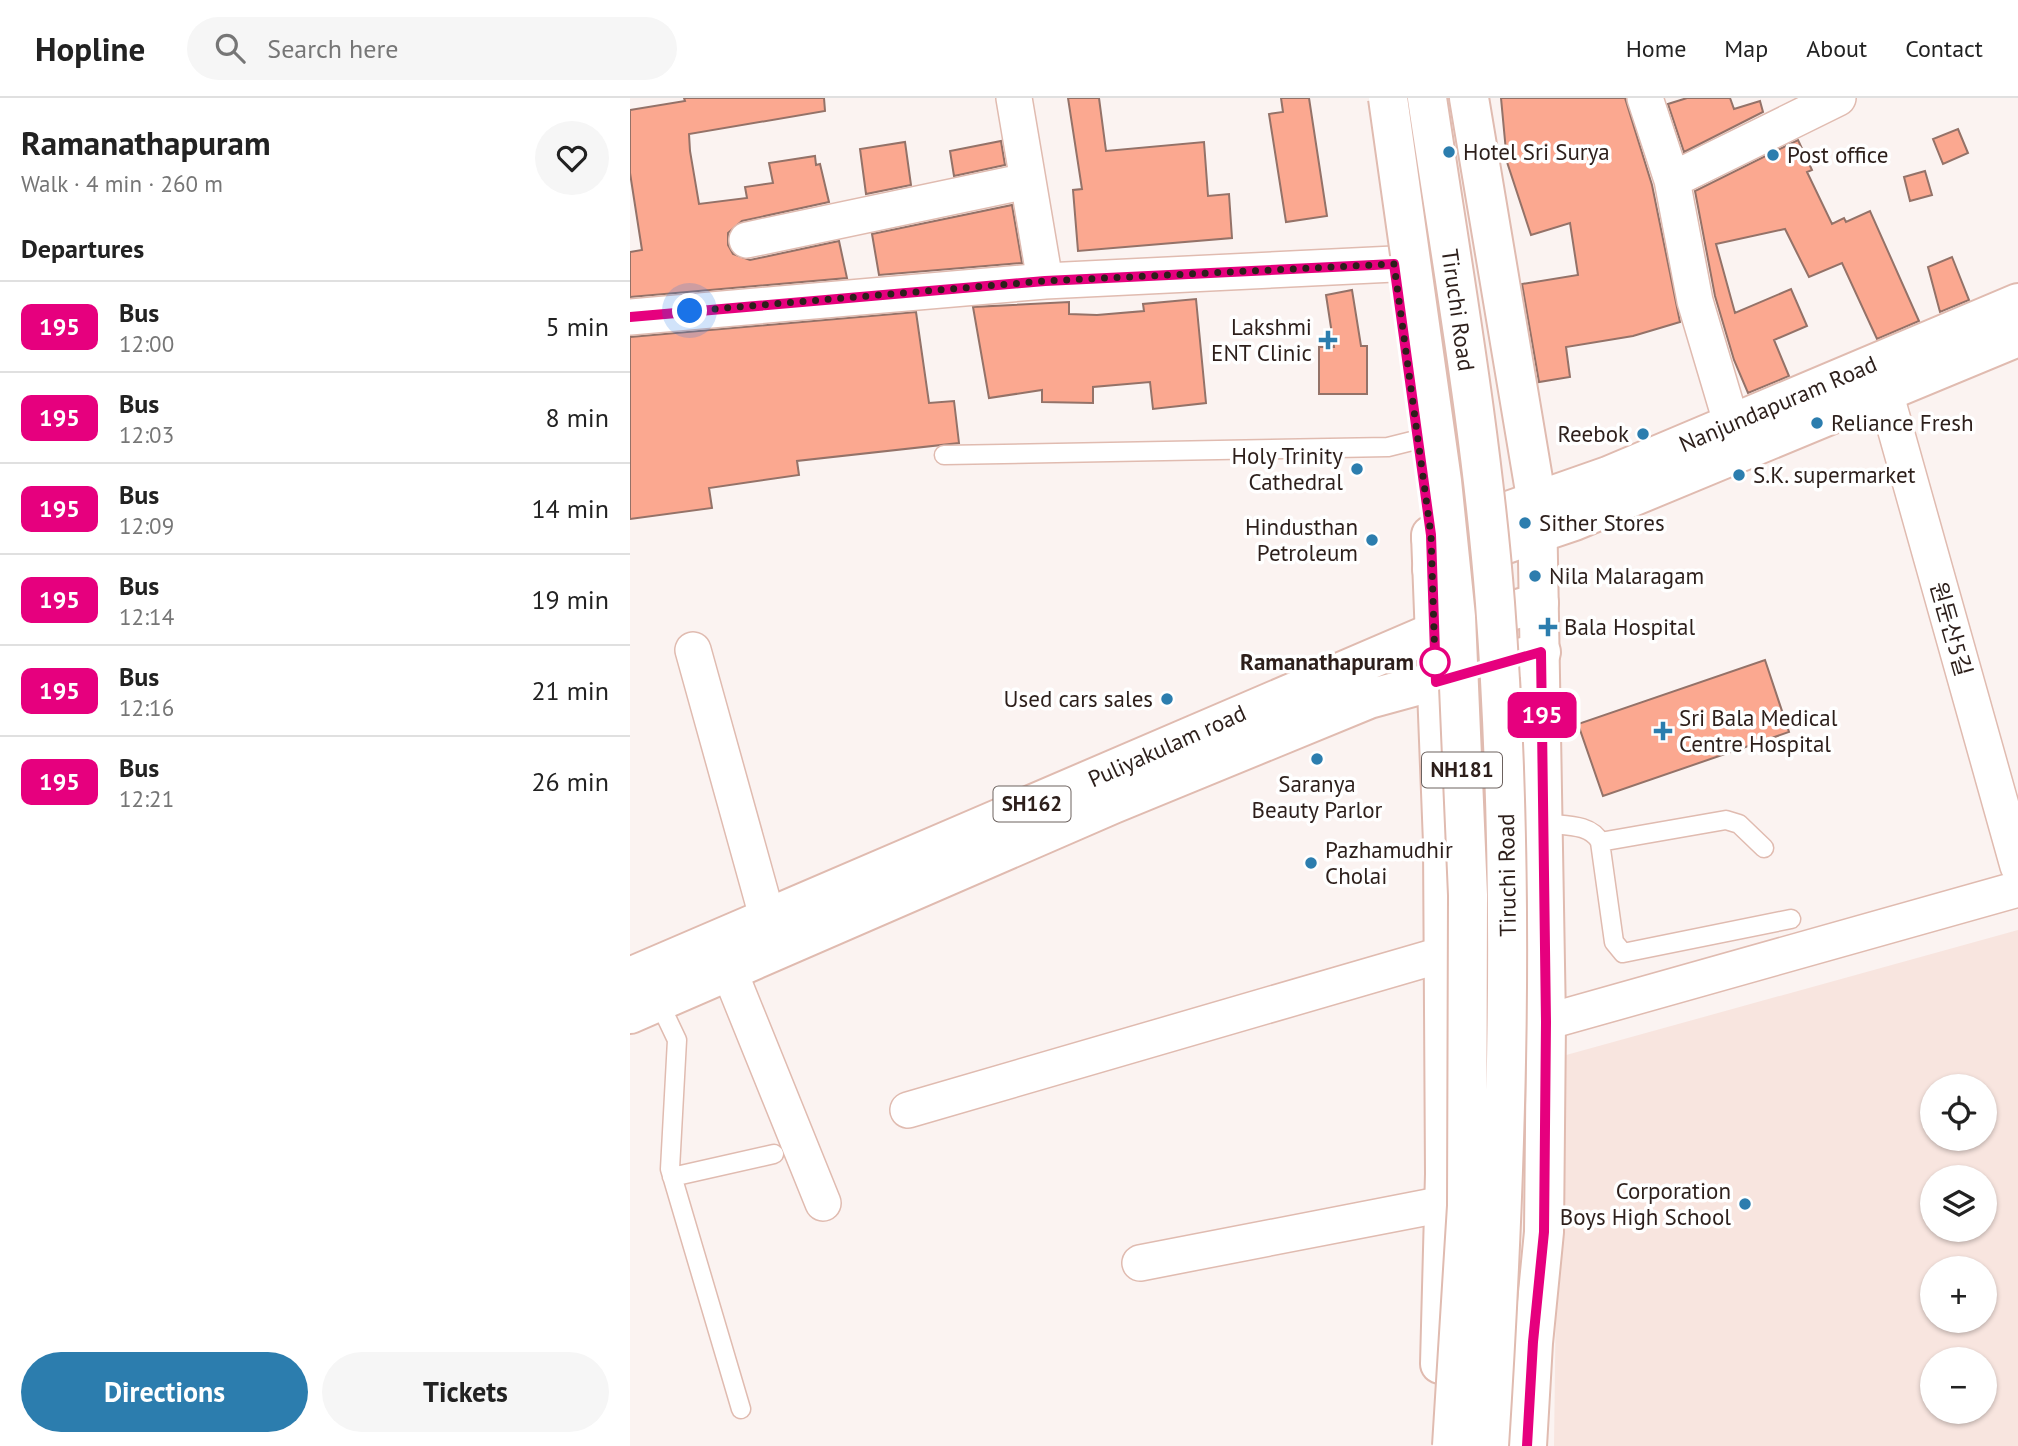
<!DOCTYPE html>
<meta charset="utf-8">
<style>
body{margin:0;font-family:"PT Sans","Noto Sans KR",sans-serif;background:#f6f6f6;color:#222;height:100vh;display:flex;flex-direction:column;font-size:26px;white-space:nowrap}
*{box-sizing:border-box;margin:0}
p{font-size:23px;color:#767676}
.icon{flex:none;width:38px;height:38px;fill:none;stroke:currentColor;stroke-width:2;stroke-linecap:round;stroke-linejoin:round}
.map{position:relative;flex:1;overflow:hidden}
.side{display:flex;flex-direction:column;background:#fff;width:630px}
.side>*{flex:none}
.badge{padding:0 14px;border-radius:10px;font-size:24px;line-height:46px}
.controls{position:absolute;left:1290px;top:976px;display:grid;gap:14px}
.controls a{display:grid;place-items:center;width:77px;height:77px;border-radius:50%;background:#fff;box-shadow:0 2px 5px #0004;font-size:35px}
.you{position:absolute;width:35px;height:35px;margin:-18px;border:5px solid #fff;border-radius:50%;background:#1a73e8;box-shadow:0 0 0 10px #1a73e833}
.map>.badge{position:absolute;translate:-50% -50%;box-shadow:0 0 0 4px #fff}
h2{padding:0 21px;font-size:26px;line-height:63px}
.round{display:grid;place-items:center;flex:none;width:74px;height:74px;border-radius:37px;background:#f6f6f6}
.overview{display:flex;align-items:center;justify-content:space-between;height:119px;padding:0 21px}
h1{font-size:33px;font-weight:700;line-height:52px}
.cta{display:flex;gap:14px;margin-top:auto;padding:14px 21px}
.cta a{flex:1;height:80px;border-radius:42px;background:#2c7dae;color:#fff;font-size:28px;font-weight:700;line-height:80px;text-align:center}
.cta a+a{background:#f6f6f6;color:#222}
ul{padding:0;list-style:none}
li{display:flex;align-items:center;gap:21px;height:91px;padding:0 21px;border-top:2px solid #e0e0e0}
li div{flex:1}
li b{display:block;font-size:26px}
li em{font-style:normal}
li .badge{min-width:77px;font-weight:700;text-align:center}
header{display:flex;align-items:center;gap:42px;box-sizing:border-box;height:98px;padding:0 35px;background:#fff;border-bottom:2px solid #e0e0e0}
header strong{font-size:33px}
nav{display:flex;gap:38px;margin-inline-start:auto;font-size:24px}
.search{width:490px;height:63px;background:#f6f6f6;display:flex;align-items:center;gap:18px;box-sizing:border-box;padding:0 24px;border-radius:38px;color:#767676;font-size:26px}
main{display:flex;flex:1;min-height:0}
.map>svg:first-child{display:block}
.built{fill:#f8e5df;fill-rule:evenodd}
.building{fill:#fba890;stroke:#947268;stroke-width:2}
.lines{fill:none;stroke-linecap:round;stroke-linejoin:round}
.lane-casing{stroke:#e0bbb0;stroke-width:21}
.street-casing{stroke:#e0bbb0;stroke-width:38}
.secondary-casing{stroke:#e0bbb0;stroke-width:42}
.primary-casing{stroke:#e0bbb0;stroke-width:42}
.lane{stroke:#fff;stroke-width:18}
.street{stroke:#fff;stroke-width:35}
.secondary{stroke:#fff;stroke-width:38}
.primary{stroke:#fff;stroke-width:38}
.highway-bridge-casing{stroke:#e0bbb0;stroke-width:42;stroke-linecap:butt}
.highway-bridge{stroke:#fff;stroke-width:38}
.line-casing{stroke:#fff;stroke-width:16}
.line{stroke:#e6007e;stroke-width:10}
.walk{stroke:#2d1f1b;stroke-width:7;stroke-dasharray:0 12.6}
.poi-dot{fill:#2c7dae;stroke:#fff;stroke-width:2.5}
.stop-dot{fill:#fff;stroke:#e6007e;stroke-width:3.5}
.labels{text-anchor:middle;stroke-width:7;stroke-linejoin:round;paint-order:stroke}
.shield{fill:#fff;stroke:#6c625f;stroke-width:2}
.shield-label{font-size:21px;font-weight:bold;fill:#2d1f1b}
.poi-label{font-size:23px;fill:#2d1f1b;stroke:#fff;text-anchor:start}
.street-label{font-size:23px;fill:#2d1f1b;stroke:#fff}
.stop-label{font-size:23px;font-weight:bold;fill:#2d1f1b;stroke:#fff;text-anchor:end}
</style>
<header>
<strong>Hopline</strong>
<div class="search"><svg class="icon" aria-label="search" viewBox="0 0 24 24"><circle cx="10" cy="10" r="6"/><path d="M15 15l6 6"/></svg>Search here</div>
<nav><a>Home</a><a>Map</a><a>About</a><a>Contact</a></nav>
</header>
<main>
<section class="side">
<div class="overview"><div><h1>Ramanathapuram</h1><p>Walk · 4 min · 260 m</p></div><a class="round"><svg class="icon" aria-label="heart" viewBox="0 0 24 24"><path d="M12 20l-8-8c-3-5 5-10 8-4 3-6 11-1 8 4z"/></svg></a></div>
<h2>Departures</h2>
<ul>
<li><span class="badge" style="background:#e6007e;color:#fff">195</span><div><b>Bus</b><p>12:00</p></div><em>5 min</em></li>
<li><span class="badge" style="background:#e6007e;color:#fff">195</span><div><b>Bus</b><p>12:03</p></div><em>8 min</em></li>
<li><span class="badge" style="background:#e6007e;color:#fff">195</span><div><b>Bus</b><p>12:09</p></div><em>14 min</em></li>
<li><span class="badge" style="background:#e6007e;color:#fff">195</span><div><b>Bus</b><p>12:14</p></div><em>19 min</em></li>
<li><span class="badge" style="background:#e6007e;color:#fff">195</span><div><b>Bus</b><p>12:16</p></div><em>21 min</em></li>
<li><span class="badge" style="background:#e6007e;color:#fff">195</span><div><b>Bus</b><p>12:21</p></div><em>26 min</em></li>
</ul>
<div class="cta"><a>Directions</a><a>Tickets</a></div>
</section>
<div class="map">
<svg width="1388" height="1348" viewBox="0 0 1388 1348">
<rect width="100%" height="100%" fill="#fbf3f1"/>
<path class="built" d="M 1388,832 L 1388,1348 L 924,1348 L 929,959 ZM 1302,989 L 1354,989 L 1354,1041 L 1302,1041 ZM 1302,1080 L 1354,1080 L 1354,1132 L 1302,1132 ZM 1302,1171 L 1354,1171 L 1354,1223 L 1302,1223 ZM 1302,1262 L 1354,1262 L 1354,1314 L 1302,1314 Z"/>
<path class="building" d="M 54,0 L 194,0 L 195,13 L 59,36 L 60,53 L 69,106 L 117,100 L 115,89 L 143,85 L 139,65 L 185,58 L 186,67 L 190,66 L 199,104 L 112,123 L 98,135 L 98,147 L 103,156 L 120,162 L 209,143 L 217,180 L 0,199 L 0,154 L 12,152 L 0,75 L 0,12 L 55,3 Z
M 438,0 L 469,0 L 476,53 L 574,44 L 578,98 L 599,96 L 602,140 L 448,153 L 443,92 L 452,91 Z
M 651,0 L 679,0 L 697,118 L 656,124 L 639,16 L 653,14 Z
M 871,0 L 995,0 L 1022,87 L 1050,224 L 1003,238 L 936,249 L 940,279 L 909,284 L 892,186 L 948,177 L 940,125 L 901,137 L 877,64 Z
M 1057,0 L 1100,0 L 1104,11 L 1130,3 L 1133,14 L 1054,54 L 1038,6 Z
M 1328,31 L 1338,55 L 1313,66 L 1303,41 Z
M 1168,42 L 1182,72 L 1177,74 L 1202,126 L 1214,120 L 1216,124 L 1240,113 L 1289,223 L 1247,241 L 1212,165 L 1179,179 L 1155,131 L 1086,146 L 1105,215 L 1161,191 L 1177,228 L 1144,242 L 1159,278 L 1118,295 L 1104,262 L 1085,198 L 1065,93 Z
M 371,43 L 375,67 L 324,78 L 320,53 Z
M 275,44 L 281,87 L 236,96 L 230,51 Z
M 1295,73 L 1302,97 L 1280,103 L 1274,79 Z
M 382,107 L 392,165 L 249,177 L 242,136 Z
M 1322,159 L 1339,202 L 1310,214 L 1298,169 Z
M 722,192 L 731,248 L 737,248 L 737,296 L 689,296 L 689,249 L 704,249 L 696,197 Z
M 566,201 L 576,305 L 523,311 L 520,284 L 463,289 L 463,305 L 412,304 L 412,292 L 359,300 L 343,209 L 439,204 L 439,216 L 467,217 L 514,213 L 513,206 Z
M 286,214 L 299,305 L 324,303 L 329,345 L 167,363 L 169,377 L 79,390 L 82,410 L 0,421 L 0,239 Z
M 1135,562 L 1159,634 L 973,698 L 948,626 Z"/>
<g class="lines">
<g class="lane-casing">
<path id="lane" d="M 314,357 L 758,349 L 790,341
M 914,725 C 933,728 961,725 970,744 L 984,844 L 993,855 L 1161,821
M 970,744 L 1096,722 L 1109,726 L 1134,750
M 28,902 L 47,942 L 40,1071 L 111,1311
M 42,1079 L 144,1056"/>
</g>
<g class="street-casing">
<path id="street" d="M 384,0 L 415,183
M 1015,0 L 1042,82 L 1065,203 L 1101,324
M 1042,82 L 1208,0
M 117,142 L 397,83
M 0,219 L 415,183 L 764,166
M 1255,294 L 1388,768
M 63,552 L 138,822
M 100,875 L 193,1105
M 916,924 L 1388,791
M 278,1012 L 814,856
M 510,1165 L 814,1106"/>
</g>
<g class="secondary-casing">
<path id="secondary" d="M 839,0 L 907,405 L 916,924 L 914,1134 L 903,1245 L 897,1348
M 801,437 L 813,745 L 815,1076 L 810,1266"/>
</g>
<g class="primary-casing">
<path id="primary" d="M 801,440 L 978,378 L 1388,205
M 802,471 L 944,423 L 1388,239
M 0,879 L 804,534 L 909,505
M 0,916 L 483,706 L 739,601 L 911,554"/>
</g>
<use href="#lane" class="lane"/>
<use href="#street" class="street"/>
<use href="#secondary" class="secondary"/>
<use href="#primary" class="primary"/>
<g class="highway-bridge-casing">
<path id="highway-bridge" d="M 758,0 L 812,383 L 826,519 L 838,797 L 837,1108 L 822,1348
M 797,0 C 822,168 852,336 865,505 C 886,787 877,1067 859,1348"/>
</g>
<use href="#highway-bridge" class="highway-bridge"/>
</g>
<g class="lines">
<g class="line-casing">
<path id="line" d="M 0,219 L 415,183 L 764,166 L 801,437 L 806,584 L 911,554 L 916,924 L 914,1134 L 903,1244 L 897,1348"/>
</g>
<use href="#line" class="line"/>
<path class="walk" d="M 60,213 L 415,183 L 764,166 L 801,437 L 805,564"/>
</g>
<g class="poi-dot">
<circle cx="819" cy="54" r="7"/>
<circle cx="1143" cy="57" r="7"/>
<path d="M694.5 231.5h7v7h7v7h-7v7h-7v-7h-7v-7h7z"/>
<circle cx="1187" cy="325" r="7"/>
<circle cx="1013" cy="336" r="7"/>
<circle cx="727" cy="371" r="7"/>
<circle cx="1109" cy="377" r="7"/>
<circle cx="895" cy="425" r="7"/>
<circle cx="742" cy="442" r="7"/>
<circle cx="905" cy="478" r="7"/>
<path d="M914.5 518.5h7v7h7v7h-7v7h-7v-7h-7v-7h7z"/>
<circle cx="537" cy="601" r="7"/>
<path d="M1029.5 622.5h7v7h7v7h-7v7h-7v-7h-7v-7h7z"/>
<circle cx="687" cy="661" r="7"/>
<circle cx="681" cy="765" r="7"/>
<circle cx="1115" cy="1106" r="7"/>
</g>
<circle class="stop-dot" cx="805" cy="564" r="14"/>
<g class="labels">
<g class="shield">
<rect x="792" y="654.5" width="80" height="35" rx="5"/>
<rect x="363.5" y="688.5" width="77" height="35" rx="5"/>
</g>
<g class="shield-label">
<text x="832" y="679">NH181</text>
<text x="402" y="713">SH162</text>
</g>
<g class="poi-label">
<text x="833" y="62">Hotel Sri Surya</text>
<text x="1157" y="65">Post office</text>
<text x="682" y="237" text-anchor="end">Lakshmi<tspan x="682" dy="26">ENT Clinic</tspan></text>
<text x="1201" y="333">Reliance Fresh</text>
<text x="999" y="344" text-anchor="end">Reebok</text>
<text x="713" y="366" text-anchor="end">Holy Trinity<tspan x="713" dy="26">Cathedral</tspan></text>
<text x="1123" y="385">S.K. supermarket</text>
<text x="909" y="433">Sither Stores</text>
<text x="728" y="437" text-anchor="end">Hindusthan<tspan x="728" dy="26">Petroleum</tspan></text>
<text x="919" y="486">Nila Malaragam</text>
<text x="934" y="537">Bala Hospital</text>
<text x="523" y="609" text-anchor="end">Used cars sales</text>
<text x="1049" y="628">Sri Bala Medical<tspan x="1049" dy="26">Centre Hospital</tspan></text>
<text x="687" y="694" text-anchor="middle">Saranya<tspan x="687" dy="26">Beauty Parlor</tspan></text>
<text x="695" y="760">Pazhamudhir<tspan x="695" dy="26">Cholai</tspan></text>
<text x="1101" y="1101" text-anchor="end">Corporation<tspan x="1101" dy="26">Boys High School</tspan></text>
</g>
<g class="street-label">
<text transform="translate(828 212) rotate(82)" y="8">Tiruchi Road</text>
<text transform="translate(1148 306) rotate(-23)" y="8">Nanjundapuram Road</text>
<text transform="translate(1321 531) rotate(74)" y="8">원둔산5길</text>
<text transform="translate(537 648) rotate(-24)" y="8">Puliyakulam road</text>
<text transform="translate(877 777) rotate(-91)" y="8">Tiruchi Road</text>
</g>
<g class="stop-label">
<text x="784" y="572">Ramanathapuram</text>
</g>
</g>
</svg>
<div class="controls">
<a><svg class="icon" aria-label="locate" viewBox="0 0 24 24"><circle cx="12" cy="12" r="6"/><path d="M12 2v4M12 18v4M2 12h4M18 12h4"/></svg></a>
<a><svg class="icon" aria-label="layers" viewBox="0 0 24 24"><path d="M12 4l9 5-9 5-9-5zM3 14l9 5 9-5"/></svg></a>
<a>+</a>
<a>−</a>
</div>
<div class="you" style="left:60px;top:213px"></div>
<b class="badge" style="left:912px;top:617px;background:#e6007e;color:#fff">195</b>
</div>
</main>
